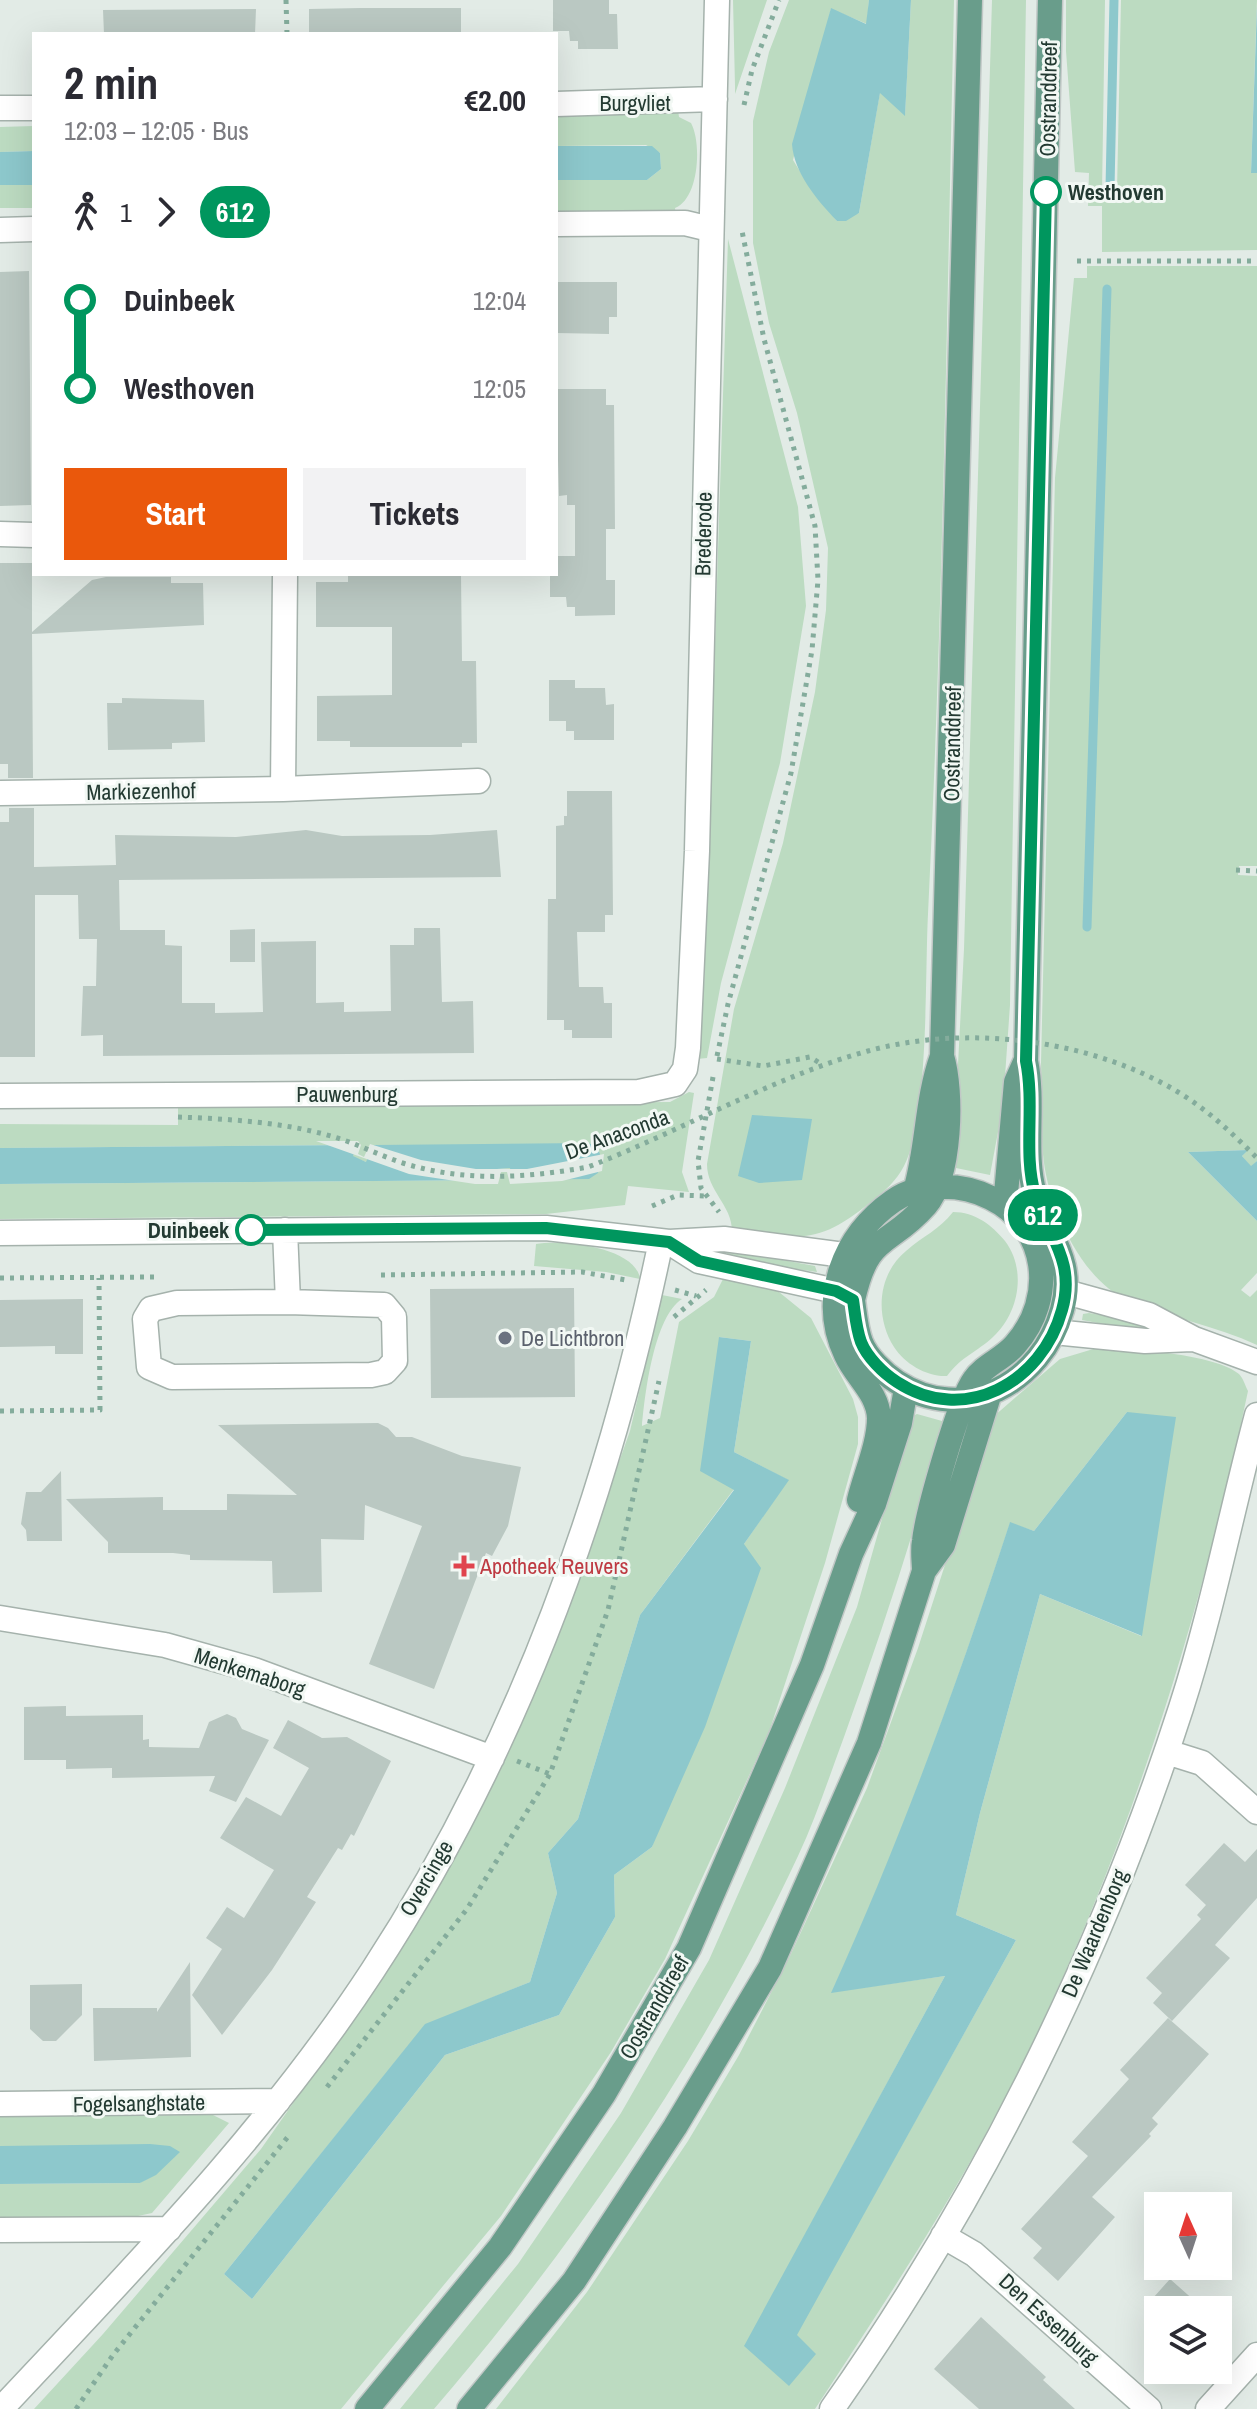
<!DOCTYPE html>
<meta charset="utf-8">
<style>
body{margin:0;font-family:"Archivo Narrow",sans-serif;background:#f2f2f3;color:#2b2b33;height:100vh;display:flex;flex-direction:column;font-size:30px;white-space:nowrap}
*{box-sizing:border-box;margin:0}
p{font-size:26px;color:#7c7c81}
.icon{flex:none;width:44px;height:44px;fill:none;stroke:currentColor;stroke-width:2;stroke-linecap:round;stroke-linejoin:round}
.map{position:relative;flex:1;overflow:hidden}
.drawer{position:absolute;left:32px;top:32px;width:526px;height:544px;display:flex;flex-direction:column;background:#fff;border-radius:0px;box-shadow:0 8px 32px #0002}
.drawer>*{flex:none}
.badge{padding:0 16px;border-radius:26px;font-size:28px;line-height:52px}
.needle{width:52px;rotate:357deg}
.controls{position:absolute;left:1144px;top:2192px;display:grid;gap:16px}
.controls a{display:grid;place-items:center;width:88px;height:88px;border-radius:0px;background:#fff;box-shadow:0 8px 32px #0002;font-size:40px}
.map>.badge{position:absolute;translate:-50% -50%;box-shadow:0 0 0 4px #fff}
.legs{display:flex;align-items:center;gap:12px;height:88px;padding:0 32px;font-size:26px}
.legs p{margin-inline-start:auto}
.summary{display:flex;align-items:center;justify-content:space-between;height:136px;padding:0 32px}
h1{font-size:44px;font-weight:700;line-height:60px}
.cta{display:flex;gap:16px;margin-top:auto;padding:16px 32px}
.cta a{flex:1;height:92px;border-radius:0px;background:#ea580c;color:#fff;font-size:32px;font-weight:700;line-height:92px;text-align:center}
.cta a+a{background:#f2f2f3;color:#2b2b33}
ul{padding:0 32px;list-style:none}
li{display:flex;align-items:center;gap:28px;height:88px;font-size:30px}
li i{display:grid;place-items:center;width:12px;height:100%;margin:0 10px;background:currentColor}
li i::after{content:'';width:20px;height:20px;margin:-10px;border:6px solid;border-radius:50%;background:#fff}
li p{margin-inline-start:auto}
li:first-child i{background:linear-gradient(#0000 50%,currentColor 0)}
li:last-child i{background:linear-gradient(currentColor 50%,#0000 0)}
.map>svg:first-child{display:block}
.green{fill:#bcdbc1;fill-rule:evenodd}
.water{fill:#8dc8cc}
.pier{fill:#e2ebe6}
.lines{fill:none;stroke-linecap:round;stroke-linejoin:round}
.stream{stroke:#8dc8cc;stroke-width:9}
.building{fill:#bac8c2}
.minor-casing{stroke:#a5b2ac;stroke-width:27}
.major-casing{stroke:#c1c8c6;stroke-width:27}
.path{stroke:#84ac9c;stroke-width:5;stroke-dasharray:4 6;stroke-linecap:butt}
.minor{stroke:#fff;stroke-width:24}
.major{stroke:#699d8b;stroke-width:24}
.path-bridge{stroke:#84ac9c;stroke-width:5;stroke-dasharray:4 6;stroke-linecap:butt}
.line-1-casing{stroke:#fff;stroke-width:18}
.line-1{stroke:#00965e;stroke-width:12}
.stop-1-dot{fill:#fff;stroke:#00965e;stroke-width:4}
.worship-dot{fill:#6b7280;stroke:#f2f8f4;stroke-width:3}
.health-dot{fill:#e0444e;stroke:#f2f8f4;stroke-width:3}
.labels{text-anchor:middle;stroke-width:6;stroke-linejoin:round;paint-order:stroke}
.street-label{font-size:22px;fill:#233a32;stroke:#f2f8f4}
.stop-label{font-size:22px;font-weight:bold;fill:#233a32;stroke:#f2f8f4;text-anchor:start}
.worship-label{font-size:22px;fill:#5b616d;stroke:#f2f8f4;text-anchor:start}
.health-label{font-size:22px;fill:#be3a42;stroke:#f2f8f4;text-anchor:start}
</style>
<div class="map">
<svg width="1257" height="2409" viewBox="0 0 1257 2409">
<rect width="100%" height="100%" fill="#e2ebe6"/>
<path class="green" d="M 733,0 L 767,0 L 735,94 L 735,86 Z
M 789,0 L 869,0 L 867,24 L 831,9 L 793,160 L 812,191 L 837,221 L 859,213 L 880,92 L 905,115 L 911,0 L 954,0 C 947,305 943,610 928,914 C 925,972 929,1120 904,1166 C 896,1181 885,1191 872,1201 C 816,1247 800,1238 732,1231 C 732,1205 707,1191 707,1164 L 734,1009 L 783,843 L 815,692 L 826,610 L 828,548 L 797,413 L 769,323 L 753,243 L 753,121 L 769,52 Z
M 992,0 L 1026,0 L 1010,1005 L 1003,1105 L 990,1175 L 956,1168 L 953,1161 L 964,949 Z
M 1066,0 L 1105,0 L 1102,192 L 1117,191 L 1121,0 L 1257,0 L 1251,173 L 1257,173 L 1257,250 L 1102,252 L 1102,206 L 1088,206 L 1089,173 L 1075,172 L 1066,51 Z
M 678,110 L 679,117 L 691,123 C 702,143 699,199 675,208 L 676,215 L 556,216 L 556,180 L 647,180 L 661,169 L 660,153 L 646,145 L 556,146 L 556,111 Z
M 34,126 L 34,151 L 0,152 L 0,127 Z
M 0,185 L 34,185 L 34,208 L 0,208 Z
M 728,239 L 798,507 L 806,606 L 780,763 L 721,983 L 707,1058 L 697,1059 L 704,988 Z
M 1087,266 L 1257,266 L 1257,866 L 1239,866 L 1238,875 L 1257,876 L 1257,1161 L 1251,1167 L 1242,1156 L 1247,1150 L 1188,1152 L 1257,1221 L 1257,1273 L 1241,1290 L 1250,1297 L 1257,1290 L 1257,1345 C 1216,1326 1171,1318 1130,1301 C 1081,1282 1047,1204 1043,1154 C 1040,1124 1042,1093 1041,1063 L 1055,478 L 1074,278 L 1087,278 Z
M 689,1092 L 694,1093 L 682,1172 L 689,1192 L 628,1186 L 625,1205 L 546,1214 L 0,1219 L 0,1184 L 496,1180 L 497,1169 L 510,1168 L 511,1180 L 600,1154 L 366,1162 L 352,1157 L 357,1145 L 0,1148 L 0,1124 L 178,1125 L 178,1108 L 140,1106 L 670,1102 Z
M 953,1212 C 975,1212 992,1225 1005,1241 C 1027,1270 1019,1313 993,1337 C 977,1352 962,1356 947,1376 C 927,1377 905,1364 894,1347 C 875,1317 877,1275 906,1251 C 923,1236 939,1230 953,1212 Z
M 536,1244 C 563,1239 636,1247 640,1279 L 606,1272 L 534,1266 Z
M 728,1250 L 815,1266 L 817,1272 L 726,1259 Z
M 723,1279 L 774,1288 L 811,1318 L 853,1399 L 858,1417 L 858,1444 L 825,1563 L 769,1732 L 665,1959 L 611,2052 L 501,2216 L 341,2409 L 34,2409 L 103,2334 L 261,2149 L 371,1992 L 480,1809 L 513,1741 L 576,1583 L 630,1431 L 662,1295 L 682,1299 C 654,1317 645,1393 642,1426 L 660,1418 L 679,1322 L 714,1297 ZM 719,1337 L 751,1341 L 734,1452 L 788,1480 L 744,1544 L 652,1847 L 614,1875 L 615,1917 L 559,2015 L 445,2055 L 252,2299 L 224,2274 L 425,2025 L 530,1982 L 557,1893 L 548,1853 L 578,1819 L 640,1615 L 734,1489 Z
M 1089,1313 L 1146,1323 L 1149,1329 L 1145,1332 L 1082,1320 L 1083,1314 Z
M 1100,1347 C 1131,1349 1216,1354 1239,1374 C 1243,1378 1245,1385 1248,1391 C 1195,1644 1113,1897 990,2126 C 937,2224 876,2316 815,2409 L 496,2409 L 587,2292 L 688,2141 L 739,2055 L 790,1956 L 867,1788 L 918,1648 L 993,1417 L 1060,1359 ZM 1127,1412 L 1141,1636 L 1040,1594 L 980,1813 L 956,1915 L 1016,1940 L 796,2335 L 745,2346 L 945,1976 L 832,1992 C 902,1839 958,1682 1010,1523 L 1034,1531 Z
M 917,1414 L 942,1421 L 944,1427 C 914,1532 881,1635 844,1737 C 829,1777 816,1818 798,1856 C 704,2057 578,2241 434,2409 L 400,2409 L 518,2264 L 621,2113 L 709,1960 L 785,1788 L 857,1607 L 911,1417 Z
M 213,2115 L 229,2123 L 152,2213 L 124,2219 L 0,2221 L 0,2184 L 140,2183 L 170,2146 L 0,2146 L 0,2116 Z"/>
<path class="water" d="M 869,0 L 911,0 L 905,116 L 880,93 L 859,213 L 846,221 L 837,221 C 817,200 794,173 792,144 L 831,8 L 866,24 Z
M 1257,6 L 1257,173 L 1251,173 Z
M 556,146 L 652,146 L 660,153 L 661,169 L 647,180 L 556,180 Z
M 34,151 L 34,185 L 0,185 L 0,152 Z
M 752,1115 L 812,1119 L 802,1180 L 759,1183 L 738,1176 Z
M 588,1143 L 596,1146 L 600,1154 L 598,1173 L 589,1179 L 511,1180 L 510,1168 L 497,1169 L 497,1180 L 0,1184 L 0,1148 L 357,1145 L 353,1156 L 366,1162 L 374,1145 Z
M 1248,1150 L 1242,1156 L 1251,1166 L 1257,1161 L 1257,1221 L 1188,1152 Z
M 719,1337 L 751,1341 L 734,1452 L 789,1480 L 744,1544 L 761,1568 L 705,1727 L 652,1847 L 614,1875 L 615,1917 L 559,2015 L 445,2055 L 252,2299 L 224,2274 L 425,2024 L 530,1982 L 557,1893 L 548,1853 L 578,1819 L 640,1615 L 734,1490 L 700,1471 Z
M 1127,1412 L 1176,1417 L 1142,1636 L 1040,1594 L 980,1813 L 956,1915 L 1016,1940 L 797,2335 L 816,2354 L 789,2386 L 744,2346 L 945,1976 L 831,1993 C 901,1839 958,1682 1010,1522 L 1034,1531 Z
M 150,2144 L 170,2146 L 180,2152 L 156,2175 L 140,2183 L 0,2184 L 0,2146 Z"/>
<path class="pier" d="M 316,1141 L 358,1141 L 361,1145 L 358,1154 L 364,1157 L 370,1144 L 421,1160 L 476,1169 L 527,1169 L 604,1154 L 602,1171 L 562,1181 L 510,1184 L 507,1172 L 501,1172 L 498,1184 L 475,1184 L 409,1174 Z"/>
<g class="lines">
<path class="stream" d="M 1110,188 L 1114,0
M 1087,927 L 1107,289"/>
</g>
<path class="building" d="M 553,0 L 609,0 L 609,14 L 617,14 L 618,49 L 578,49 L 578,41 L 570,41 L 569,31 L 553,31 Z
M 360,8 L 461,8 L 461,34 L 309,34 L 309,9 Z
M 256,9 L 255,34 L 104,34 L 103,10 Z
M 29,271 L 31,505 L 0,506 L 0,272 Z
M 556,282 L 617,282 L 617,317 L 609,317 L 609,334 L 556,333 Z
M 556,389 L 606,389 L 606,405 L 614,405 L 615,529 L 606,529 L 606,580 L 615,580 L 615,615 L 575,616 L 575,607 L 567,607 L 566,597 L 550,597 L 550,574 L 556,574 L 556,556 L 575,556 L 575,505 L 567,505 L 567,495 L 559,496 Z
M 0,563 L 32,563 L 32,632 L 92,580 L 106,577 L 171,577 L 171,583 L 203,583 L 204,625 L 32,634 L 33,778 L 8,778 L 8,764 L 0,764 Z
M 348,575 L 461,575 L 462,661 L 476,661 L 477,743 L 462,743 L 462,747 L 350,747 L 350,741 L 317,741 L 317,696 L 392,695 L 392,627 L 316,627 L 316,582 L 348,582 Z
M 549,680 L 575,680 L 575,688 L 605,688 L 606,705 L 614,704 L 614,740 L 574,740 L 574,731 L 566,731 L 566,721 L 549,721 Z
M 122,698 L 204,700 L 205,742 L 172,743 L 172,749 L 108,750 L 107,703 L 122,703 Z
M 567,791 L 612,791 L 613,915 L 605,915 L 605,932 L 577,932 L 579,987 L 603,987 L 604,1003 L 612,1003 L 612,1038 L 572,1038 L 572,1030 L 564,1030 L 564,1020 L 547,1020 L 548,899 L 556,899 L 556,826 L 564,825 L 564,816 L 567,816 Z
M 9,808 L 34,808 L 34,867 L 116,865 L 115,835 L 236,837 L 306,830 L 342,836 L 430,835 L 497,830 L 501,877 L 119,880 L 120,930 L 165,930 L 165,945 L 182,946 L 182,1003 L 215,1003 L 215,1013 L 263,1012 L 261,942 L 316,941 L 316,1003 L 344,1002 L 344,1012 L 391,1011 L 390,945 L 414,945 L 414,928 L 440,928 L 442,1002 L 473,1001 L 474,1053 L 103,1056 L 103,1035 L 81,1036 L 83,986 L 96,986 L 97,939 L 79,939 L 78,895 L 35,895 L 35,1057 L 0,1057 L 0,822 L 9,822 Z
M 255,929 L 255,962 L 230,962 L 230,930 Z
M 574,1288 L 575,1397 L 431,1398 L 430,1289 Z
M 83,1299 L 83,1354 L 55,1354 L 55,1346 L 0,1347 L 0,1300 Z
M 378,1423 L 388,1428 L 396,1437 L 412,1437 L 462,1456 L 521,1467 L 508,1526 L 492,1556 L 486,1553 L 434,1689 L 369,1664 L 422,1526 L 365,1505 L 364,1540 L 321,1539 L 322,1592 L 273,1593 L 272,1561 L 190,1560 L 190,1555 L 173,1553 L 108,1553 L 108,1542 L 66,1499 L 163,1497 L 163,1510 L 227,1510 L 227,1494 L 297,1495 L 218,1425 Z
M 61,1471 L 62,1541 L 27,1541 L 26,1530 L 21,1524 L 26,1492 L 41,1492 Z
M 66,1706 L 66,1716 L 143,1715 L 143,1740 L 149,1739 L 149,1747 L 199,1748 L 209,1722 L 227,1714 L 236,1718 L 242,1729 L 269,1740 L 236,1802 L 209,1791 L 215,1776 L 112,1778 L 112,1768 L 66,1769 L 66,1760 L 24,1760 L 24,1707 Z
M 288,1720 L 322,1738 L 347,1737 L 391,1761 L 354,1836 L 351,1834 L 342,1850 L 338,1848 L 307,1897 L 316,1902 L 272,1970 L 222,2035 L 192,1995 L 222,1949 L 206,1938 L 227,1907 L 244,1918 L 274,1870 L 220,1838 L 246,1797 L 281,1816 L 309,1768 L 273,1748 Z
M 1224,1843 L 1245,1862 L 1257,1849 L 1257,1898 L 1215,1945 L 1230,1958 L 1172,2021 L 1153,2003 L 1162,1993 L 1146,1978 L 1201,1919 L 1197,1915 L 1206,1905 L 1185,1885 Z
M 190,1962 L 191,2057 L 94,2061 L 93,2008 L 157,2008 L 157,2012 Z
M 82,1984 L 82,2015 L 56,2041 L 43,2041 L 30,2029 L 30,1985 Z
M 1168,2018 L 1209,2054 L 1152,2118 L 1158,2124 L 1149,2134 L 1151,2136 L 1092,2197 L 1115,2217 L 1058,2281 L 1033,2258 L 1042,2248 L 1021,2229 L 1088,2156 L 1072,2142 L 1129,2079 L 1120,2070 Z
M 1170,2279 L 1205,2310 L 1166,2310 L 1153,2298 Z
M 981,2317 L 1046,2377 L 1043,2380 L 1075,2409 L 979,2409 L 934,2369 Z"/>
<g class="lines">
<g class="minor-casing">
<path id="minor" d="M 556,104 L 715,99
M 0,108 L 34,108
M 556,224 L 685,223 L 710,229
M 0,230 L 34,229
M 0,534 L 34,535
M 283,789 L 285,574
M 0,793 L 283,789 L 478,781
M 0,1096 L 639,1092 L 675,1084 L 685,1069 L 688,1048 L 697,851 L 717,0
M 285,1230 L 288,1302 L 177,1303 L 151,1309 L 145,1319 L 149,1367 L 172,1377 L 371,1375 L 385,1372 L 395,1361 L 394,1317 L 384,1305 L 288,1302
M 0,1233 L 546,1228 L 669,1242 L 724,1239 L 844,1255
M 669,1242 L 699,1261 L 836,1291
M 1066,1292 L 1149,1315 L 1194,1339 L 1257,1362
M 1054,1332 L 1145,1341 L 1192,1339
M 0,1618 L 165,1645 L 254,1670 L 492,1758
M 1167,1752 L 1202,1763 L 1257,1812
M 0,2104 L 278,2101
M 0,2230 L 169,2229
M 943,2236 L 974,2254 L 1149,2409
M 1,2409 C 132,2269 268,2131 373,1970 C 517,1750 608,1497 661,1241
M 832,2409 C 982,2196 1101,1956 1181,1708 C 1212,1612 1231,1513 1257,1415
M 1208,2409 L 1257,2355"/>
</g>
<g class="major-casing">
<path id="major" d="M 915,1191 C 928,1146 926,1100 942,1056 L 970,0
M 1005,1205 L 1016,1082 L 1025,1062
M 836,1291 L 853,1300 C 855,1314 856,1329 861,1342 C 867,1357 883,1373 897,1382 C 964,1426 1042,1383 1062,1310 C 1076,1261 1048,1236 1035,1194 C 1023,1154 1035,1104 1026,1061 L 1050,0
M 853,1300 C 868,1232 888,1248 926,1205 C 951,1176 953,1092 942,1056
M 859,1500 C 865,1475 879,1444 879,1418 C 878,1393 856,1377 846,1355 C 819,1298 844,1235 893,1201 C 920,1182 962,1183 991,1198 C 1048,1226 1057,1298 1015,1345 C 1003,1359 984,1365 974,1380 C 959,1400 927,1513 924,1541 C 922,1551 924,1562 924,1571
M 367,2409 L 500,2247 L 604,2094 L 689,1948 L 812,1665 L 851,1554 L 874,1504 L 900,1423 L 906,1388
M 469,2409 L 574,2281 L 675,2127 L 770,1968 L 869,1743 L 924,1571 L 943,1545 L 989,1396"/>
</g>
<path class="path" d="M 286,0 L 287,34
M 744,105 L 752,70 L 779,0
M 1077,261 L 1257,261
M 1236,870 L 1257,871
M 717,1056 L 728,1004 L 791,773 L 812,650 L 818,580 L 815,526 L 764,339 L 742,231
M 717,1059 L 763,1066 L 810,1057 L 823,1065
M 713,1077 L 698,1161 L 701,1188 L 719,1212
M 652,1206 L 678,1195 L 706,1196
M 381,1275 L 582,1272 L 626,1280
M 0,1278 L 159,1277
M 675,1290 L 696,1296
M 674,1317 L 706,1290
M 0,1411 L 100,1410 L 99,1278
M 517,1761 L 550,1774
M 327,2087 L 467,1909 L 550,1774 L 608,1610 L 659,1381
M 76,2409 L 113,2355 L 291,2133"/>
<use href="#minor" class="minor"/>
<use href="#major" class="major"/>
<path class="path-bridge" d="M 178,1117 C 229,1119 282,1122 331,1136 C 356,1143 380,1156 406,1164 C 466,1182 527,1178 588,1167 C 681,1131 773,1077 868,1051 C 966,1024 1091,1039 1178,1092 C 1208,1110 1233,1134 1257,1158"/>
</g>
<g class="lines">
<g class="line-1-casing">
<path id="line-1" d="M 251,1230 L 546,1228 L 669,1242 L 699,1261 L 836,1291 L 853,1300 C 855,1313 856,1328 861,1342 C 867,1357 883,1373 897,1382 C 964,1426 1042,1383 1062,1310 C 1076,1261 1048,1236 1035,1194 C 1023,1154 1035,1105 1026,1061 L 1046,192"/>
</g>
<use href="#line-1" class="line-1"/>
</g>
<g class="stop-1-dot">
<circle cx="1046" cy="192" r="14"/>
<circle cx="251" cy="1230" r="14"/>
</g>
<circle class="worship-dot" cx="505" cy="1338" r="8"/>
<path class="health-dot" d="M460 1554h8v8h8v8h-8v8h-8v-8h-8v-8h8z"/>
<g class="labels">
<g class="street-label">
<text transform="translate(1048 99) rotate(-89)" y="8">Oostranddreef</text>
<text x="635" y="111">Burgvliet</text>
<text transform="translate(703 534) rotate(-89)" y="8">Brederode</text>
<text transform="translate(952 744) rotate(-89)" y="8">Oostranddreef</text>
<text transform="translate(141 791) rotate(-1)" y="8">Markiezenhof</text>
<text x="347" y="1102">Pauwenburg</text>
<text transform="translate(617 1134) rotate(-20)" y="8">De Anaconda</text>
<text transform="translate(250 1672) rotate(18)" y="8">Menkemaborg</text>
<text transform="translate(426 1878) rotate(-60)" y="8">Overcinge</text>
<text transform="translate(1094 1933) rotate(-67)" y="8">De Waardenborg</text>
<text transform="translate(654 2007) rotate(-60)" y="8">Oostranddreef</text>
<text transform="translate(139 2103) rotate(-1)" y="8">Fogelsanghstate</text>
<text transform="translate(1049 2319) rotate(42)" y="8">Den Essenburg</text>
</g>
<g class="stop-label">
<text x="1068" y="200">Westhoven</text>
<text x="229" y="1238" text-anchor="end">Duinbeek</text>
</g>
<g class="worship-label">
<text x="521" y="1346">De Lichtbron</text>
</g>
<g class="health-label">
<text x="480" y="1574">Apotheek Reuvers</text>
</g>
</g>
</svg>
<div class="controls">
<a><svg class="needle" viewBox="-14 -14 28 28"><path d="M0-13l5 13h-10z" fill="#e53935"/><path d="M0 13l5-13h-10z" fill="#7c7c81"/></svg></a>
<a><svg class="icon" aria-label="layers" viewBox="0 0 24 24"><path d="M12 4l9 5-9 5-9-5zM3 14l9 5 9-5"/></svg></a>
</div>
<b class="badge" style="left:1043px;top:1215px;background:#00965e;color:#fff">612</b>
<section class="drawer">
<div class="summary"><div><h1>2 min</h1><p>12:03 – 12:05 · Bus</p></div><b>€2.00</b></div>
<div class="legs"><svg class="icon" aria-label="walk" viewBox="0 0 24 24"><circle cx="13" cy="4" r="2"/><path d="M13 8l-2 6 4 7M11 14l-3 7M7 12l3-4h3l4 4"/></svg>1<svg class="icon" aria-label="forward" viewBox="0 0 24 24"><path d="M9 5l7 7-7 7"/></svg><b class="badge" style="background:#00965e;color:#fff">612</b></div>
<ul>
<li><i style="color:#00965e"></i><b>Duinbeek</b><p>12:04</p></li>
<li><i style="color:#00965e"></i><b>Westhoven</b><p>12:05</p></li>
</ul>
<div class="cta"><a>Start</a><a>Tickets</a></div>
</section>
</div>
